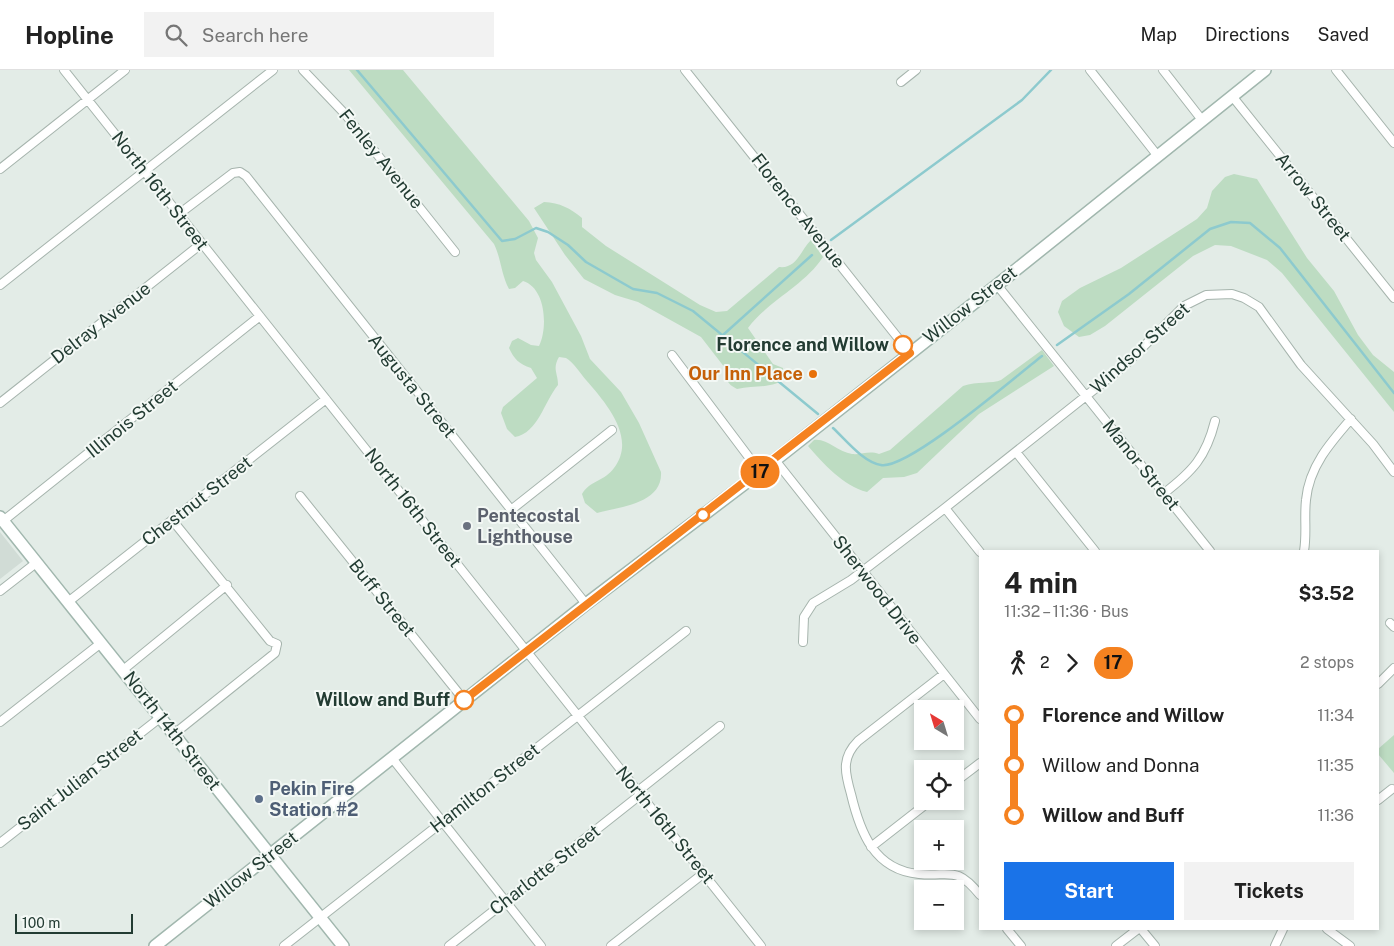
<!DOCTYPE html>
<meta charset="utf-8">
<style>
body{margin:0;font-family:"Public Sans",sans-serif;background:#f2f2f2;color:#222;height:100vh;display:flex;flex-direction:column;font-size:19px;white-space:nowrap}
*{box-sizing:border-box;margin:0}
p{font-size:16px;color:#767676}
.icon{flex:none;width:28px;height:28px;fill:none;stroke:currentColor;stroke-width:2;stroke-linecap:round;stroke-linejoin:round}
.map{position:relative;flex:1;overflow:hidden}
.drawer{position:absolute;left:979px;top:480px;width:400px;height:380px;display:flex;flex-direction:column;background:#fff;border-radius:0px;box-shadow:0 2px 8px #0003}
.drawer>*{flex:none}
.badge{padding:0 10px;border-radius:16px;font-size:18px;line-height:32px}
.needle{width:32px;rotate:322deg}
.fabs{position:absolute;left:914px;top:630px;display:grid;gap:10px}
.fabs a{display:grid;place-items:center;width:50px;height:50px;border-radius:0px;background:#fff;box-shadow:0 2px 8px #0003;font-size:25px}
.scale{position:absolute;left:15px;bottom:12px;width:118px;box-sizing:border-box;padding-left:5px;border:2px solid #233c33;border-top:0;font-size:14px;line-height:18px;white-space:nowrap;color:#233c33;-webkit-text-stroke:4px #f3f8f5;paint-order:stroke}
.map>.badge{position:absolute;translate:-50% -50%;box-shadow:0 0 0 2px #fff}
.legs{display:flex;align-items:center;gap:8px;height:55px;padding:0 25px;font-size:16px}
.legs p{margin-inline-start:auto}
.head{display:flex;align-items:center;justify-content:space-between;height:85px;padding:0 25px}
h1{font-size:28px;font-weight:700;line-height:38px}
.button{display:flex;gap:10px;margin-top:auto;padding:10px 25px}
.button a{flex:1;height:58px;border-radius:0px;background:#1a73e8;color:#fff;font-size:20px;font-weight:700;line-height:58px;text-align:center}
.button a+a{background:#f2f2f2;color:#222}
ul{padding:0 25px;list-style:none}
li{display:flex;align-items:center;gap:18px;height:50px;font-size:19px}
li i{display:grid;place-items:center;width:8px;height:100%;margin:0 6px;background:currentColor}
li i::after{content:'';width:12px;height:12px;margin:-6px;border:4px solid;border-radius:50%;background:#fff}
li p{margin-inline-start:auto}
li:first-child i{background:linear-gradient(#0000 50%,currentColor 0)}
li:last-child i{background:linear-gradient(currentColor 50%,#0000 0)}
header{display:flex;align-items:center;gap:30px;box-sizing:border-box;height:70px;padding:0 25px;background:#fff;border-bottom:1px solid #e0e0e0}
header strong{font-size:24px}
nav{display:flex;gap:28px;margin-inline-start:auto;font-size:18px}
.search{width:350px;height:45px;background:#f2f2f2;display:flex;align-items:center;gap:12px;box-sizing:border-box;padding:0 18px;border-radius:0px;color:#767676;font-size:19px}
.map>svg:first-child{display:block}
.built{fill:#d1dcd6}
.green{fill:#bddcc2}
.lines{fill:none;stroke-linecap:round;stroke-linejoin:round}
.stream{stroke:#8dcace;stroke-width:2.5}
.street-casing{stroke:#a6b4ad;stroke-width:10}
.secondary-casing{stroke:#a1b7ae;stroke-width:14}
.street{stroke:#fff;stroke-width:8}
.secondary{stroke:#fff;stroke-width:11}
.line-1-casing{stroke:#fff;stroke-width:11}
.line-1{stroke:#f58220;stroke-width:8}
.stop-1-dot{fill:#fff;stroke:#f58220;stroke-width:2.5}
.food-dot{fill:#e8710a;stroke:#f3f8f5;stroke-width:2}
.worship-dot{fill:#6b7280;stroke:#f3f8f5;stroke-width:2}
.service-dot{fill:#5c6f8a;stroke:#f3f8f5;stroke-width:2}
.labels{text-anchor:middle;stroke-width:4;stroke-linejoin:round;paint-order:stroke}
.street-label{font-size:18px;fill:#233c33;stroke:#f3f8f5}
.stop-label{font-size:18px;font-weight:bold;fill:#233c33;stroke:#f3f8f5;text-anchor:end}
.food-label{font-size:18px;font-weight:bold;fill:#c56008;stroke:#f3f8f5;text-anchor:end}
.worship-label{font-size:18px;font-weight:bold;fill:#5b616d;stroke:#f3f8f5;text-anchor:start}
.service-label{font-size:18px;font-weight:bold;fill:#4e5e75;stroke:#f3f8f5;text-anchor:start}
</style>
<header>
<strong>Hopline</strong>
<div class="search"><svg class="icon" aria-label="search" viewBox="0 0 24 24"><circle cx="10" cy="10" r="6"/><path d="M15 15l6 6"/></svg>Search here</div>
<nav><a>Map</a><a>Directions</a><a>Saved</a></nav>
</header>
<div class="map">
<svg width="1394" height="876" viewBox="0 0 1394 876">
<rect width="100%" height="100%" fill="#e3ece7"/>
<path class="built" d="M 0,462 L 23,491 L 0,509 Z"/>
<path class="green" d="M 349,0 L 403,0 L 529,151 L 538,168 L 534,183 L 536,190 L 552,212 L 581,266 L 590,289 L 621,322 L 639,353 L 661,402 C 663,434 619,437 597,443 L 585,433 L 582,424 C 589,411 605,411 614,398 C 637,368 606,333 586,310 C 580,303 574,293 566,288 L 559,287 C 552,299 558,303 558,315 C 544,332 538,363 515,367 L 507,359 L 501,343 L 503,337 L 537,308 L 531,298 C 519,294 514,289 509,278 L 512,271 L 518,268 L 531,275 L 539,276 C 548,258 546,218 523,211 L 515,218 L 509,219 C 501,204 501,188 494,174 Z
M 1234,104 L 1257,109 L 1307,188 L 1334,221 L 1358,265 L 1373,285 L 1394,302 L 1394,342 L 1282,203 L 1267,190 L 1231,176 L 1215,175 L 1193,186 L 1105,256 L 1090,265 L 1079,267 L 1064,256 L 1058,242 L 1062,231 L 1080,218 L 1121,198 L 1197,149 L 1207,138 L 1212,121 L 1225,107 Z
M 544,132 C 560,133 570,138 582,148 L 582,157 L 606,176 L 700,235 L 716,242 L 727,241 L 779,197 C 797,199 800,181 811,170 L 823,187 C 804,216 769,230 748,258 L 773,294 L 783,298 L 783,310 C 769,319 753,315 737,319 C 727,314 725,309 725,298 L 701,267 L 638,232 L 615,225 L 584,209 L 565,185 L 534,138 Z
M 1042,280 L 1054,296 L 979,344 L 917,403 L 904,407 L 883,408 L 867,422 C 843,416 824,394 808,376 L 814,370 C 827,368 838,382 852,384 C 862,385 869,380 879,384 L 890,380 L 963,316 C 977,311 992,314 1001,310 Z
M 1394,665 L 1394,703 L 1378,684 L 1378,679 Z"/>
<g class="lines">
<path class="stream" d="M 357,0 L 502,171 L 515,169 L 536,158 L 548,162 L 568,175 L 586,192 L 633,219 L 657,223 L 693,241 L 818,344
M 831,170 L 1022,30 L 1051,0
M 723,265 L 812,185
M 1057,275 L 1129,224 L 1210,159 L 1231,152 L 1250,153 L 1280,178 L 1394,323
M 833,358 C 846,370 863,392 881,395 C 908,400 1016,306 1042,286"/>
<g class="street-casing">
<path id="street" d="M 64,0 L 761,876
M 303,0 L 345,44 L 455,182
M 685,0 L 910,283
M 1090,0 L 1157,85
M 1163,0 L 1202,50
M 1336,0 L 1394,73
M 901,12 L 916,0
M 1232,26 L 1394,228
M 0,99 L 125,0
M 179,144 L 233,103 L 240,102 L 246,106 L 586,534
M 0,215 L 273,0
M 997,215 L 1210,481
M 672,285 L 760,402
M 0,333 L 201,174
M 1016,382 L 1095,481
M 775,390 L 980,649
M 1163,424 C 1193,401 1206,387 1215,351
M 300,426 L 464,630
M 945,438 L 980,482
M 511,440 L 612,360
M 3,451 L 260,246
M 173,451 L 270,571 L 277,574 L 275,583 L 174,664
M 1304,481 C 1307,464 1304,447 1306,430 C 1309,397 1330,373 1351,349
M 0,521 L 36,493
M 68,532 L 326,329
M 1390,553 L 1394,557
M 803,572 L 804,547 L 813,533 L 851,510 L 945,438 L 1125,295 L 1184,236 L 1206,225 L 1232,224 L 1244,228 L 1259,237 L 1301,295 L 1373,374 L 1394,402
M 123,600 L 227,515
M 944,604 L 858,671 C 841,688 845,703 851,724 C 860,762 874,800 919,804 C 950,807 956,795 980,825
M 1378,614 L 1394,598
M 0,652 L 101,573
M 392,688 L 541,876
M 955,712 L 980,693
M 638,721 L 720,656
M 1378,730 L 1392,719
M 0,773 L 161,647
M 871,777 L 930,731
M 1007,859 L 1021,876
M 1141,859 L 1155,876
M 1327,859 L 1350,876
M 284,876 L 686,561
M 449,876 L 640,725
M 611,876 L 704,803
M 1116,876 L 1138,859
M 1275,876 L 1283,859"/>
</g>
<g class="secondary-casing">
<path id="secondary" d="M 0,447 L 343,876
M 155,876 L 586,534 L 760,402 L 997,215 L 1265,0"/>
</g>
<use href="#street" class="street"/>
<use href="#secondary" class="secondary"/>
</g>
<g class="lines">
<g class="line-1-casing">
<path id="line-1" d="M 464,630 L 910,283 L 903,275"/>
</g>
<use href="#line-1" class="line-1"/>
</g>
<g class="stop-1-dot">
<circle cx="903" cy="275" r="9"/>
<circle cx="703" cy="445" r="6"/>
<circle cx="464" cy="630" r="9"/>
</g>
<circle class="food-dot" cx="813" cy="304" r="5"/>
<circle class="worship-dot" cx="467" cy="456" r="5"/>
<circle class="service-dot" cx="259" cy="729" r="5"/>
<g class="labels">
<g class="street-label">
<text transform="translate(381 89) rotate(51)" y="6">Fenley Avenue</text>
<text transform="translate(160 121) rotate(52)" y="6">North 16th Street</text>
<text transform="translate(1313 127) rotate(51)" y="6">Arrow Street</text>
<text transform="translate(798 141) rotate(52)" y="6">Florence Avenue</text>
<text transform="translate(970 235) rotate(-38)" y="6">Willow Street</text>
<text transform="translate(101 253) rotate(-38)" y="6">Delray Avenue</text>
<text transform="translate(1140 278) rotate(-42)" y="6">Windsor Street</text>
<text transform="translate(412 316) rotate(51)" y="6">Augusta Street</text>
<text transform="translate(132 349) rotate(-39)" y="6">Illinois Street</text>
<text transform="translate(1141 395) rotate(51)" y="6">Manor Street</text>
<text transform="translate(197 431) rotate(-38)" y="6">Chestnut Street</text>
<text transform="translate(413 438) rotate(52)" y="6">North 16th Street</text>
<text transform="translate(877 520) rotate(52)" y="6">Sherwood Drive</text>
<text transform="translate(382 528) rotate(51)" y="6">Buff Street</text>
<text transform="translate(172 661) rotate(52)" y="6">North 14th Street</text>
<text transform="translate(80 710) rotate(-38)" y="6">Saint Julian Street</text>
<text transform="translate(485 718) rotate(-38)" y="6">Hamilton Street</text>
<text transform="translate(665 755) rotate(51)" y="6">North 16th Street</text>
<text transform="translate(251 800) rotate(-38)" y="6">Willow Street</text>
<text transform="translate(545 800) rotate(-38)" y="6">Charlotte Street</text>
</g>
<g class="stop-label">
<text x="889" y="281">Florence and Willow</text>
<text x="450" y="636">Willow and Buff</text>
</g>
<g class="food-label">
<text x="803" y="310">Our Inn Place</text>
</g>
<g class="worship-label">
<text x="477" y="452">Pentecostal<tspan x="477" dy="21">Lighthouse</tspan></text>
</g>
<g class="service-label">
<text x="269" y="725">Pekin Fire<tspan x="269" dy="21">Station #2</tspan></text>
</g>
</g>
</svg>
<div class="fabs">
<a><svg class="needle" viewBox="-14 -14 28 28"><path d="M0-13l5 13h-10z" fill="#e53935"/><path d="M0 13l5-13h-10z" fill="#767676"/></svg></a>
<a><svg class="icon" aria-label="locate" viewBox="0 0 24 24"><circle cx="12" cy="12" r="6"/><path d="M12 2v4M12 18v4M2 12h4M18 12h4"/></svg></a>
<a>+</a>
<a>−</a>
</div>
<div class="scale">100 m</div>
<b class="badge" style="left:760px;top:402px;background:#f58220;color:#111">17</b>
<section class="drawer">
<div class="head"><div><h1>4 min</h1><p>11:32 – 11:36 · Bus</p></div><b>$3.52</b></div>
<div class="legs"><svg class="icon" aria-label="walk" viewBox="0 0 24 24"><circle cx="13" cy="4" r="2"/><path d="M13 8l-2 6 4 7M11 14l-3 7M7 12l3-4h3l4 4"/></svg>2<svg class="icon" aria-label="forward" viewBox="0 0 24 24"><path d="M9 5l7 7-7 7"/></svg><b class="badge" style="background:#f58220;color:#111">17</b><p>2 stops</p></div>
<ul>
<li><i style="color:#f58220"></i><b>Florence and Willow</b><p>11:34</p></li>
<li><i style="color:#f58220"></i><span>Willow and Donna</span><p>11:35</p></li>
<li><i style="color:#f58220"></i><b>Willow and Buff</b><p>11:36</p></li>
</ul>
<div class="button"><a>Start</a><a>Tickets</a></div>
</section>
</div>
